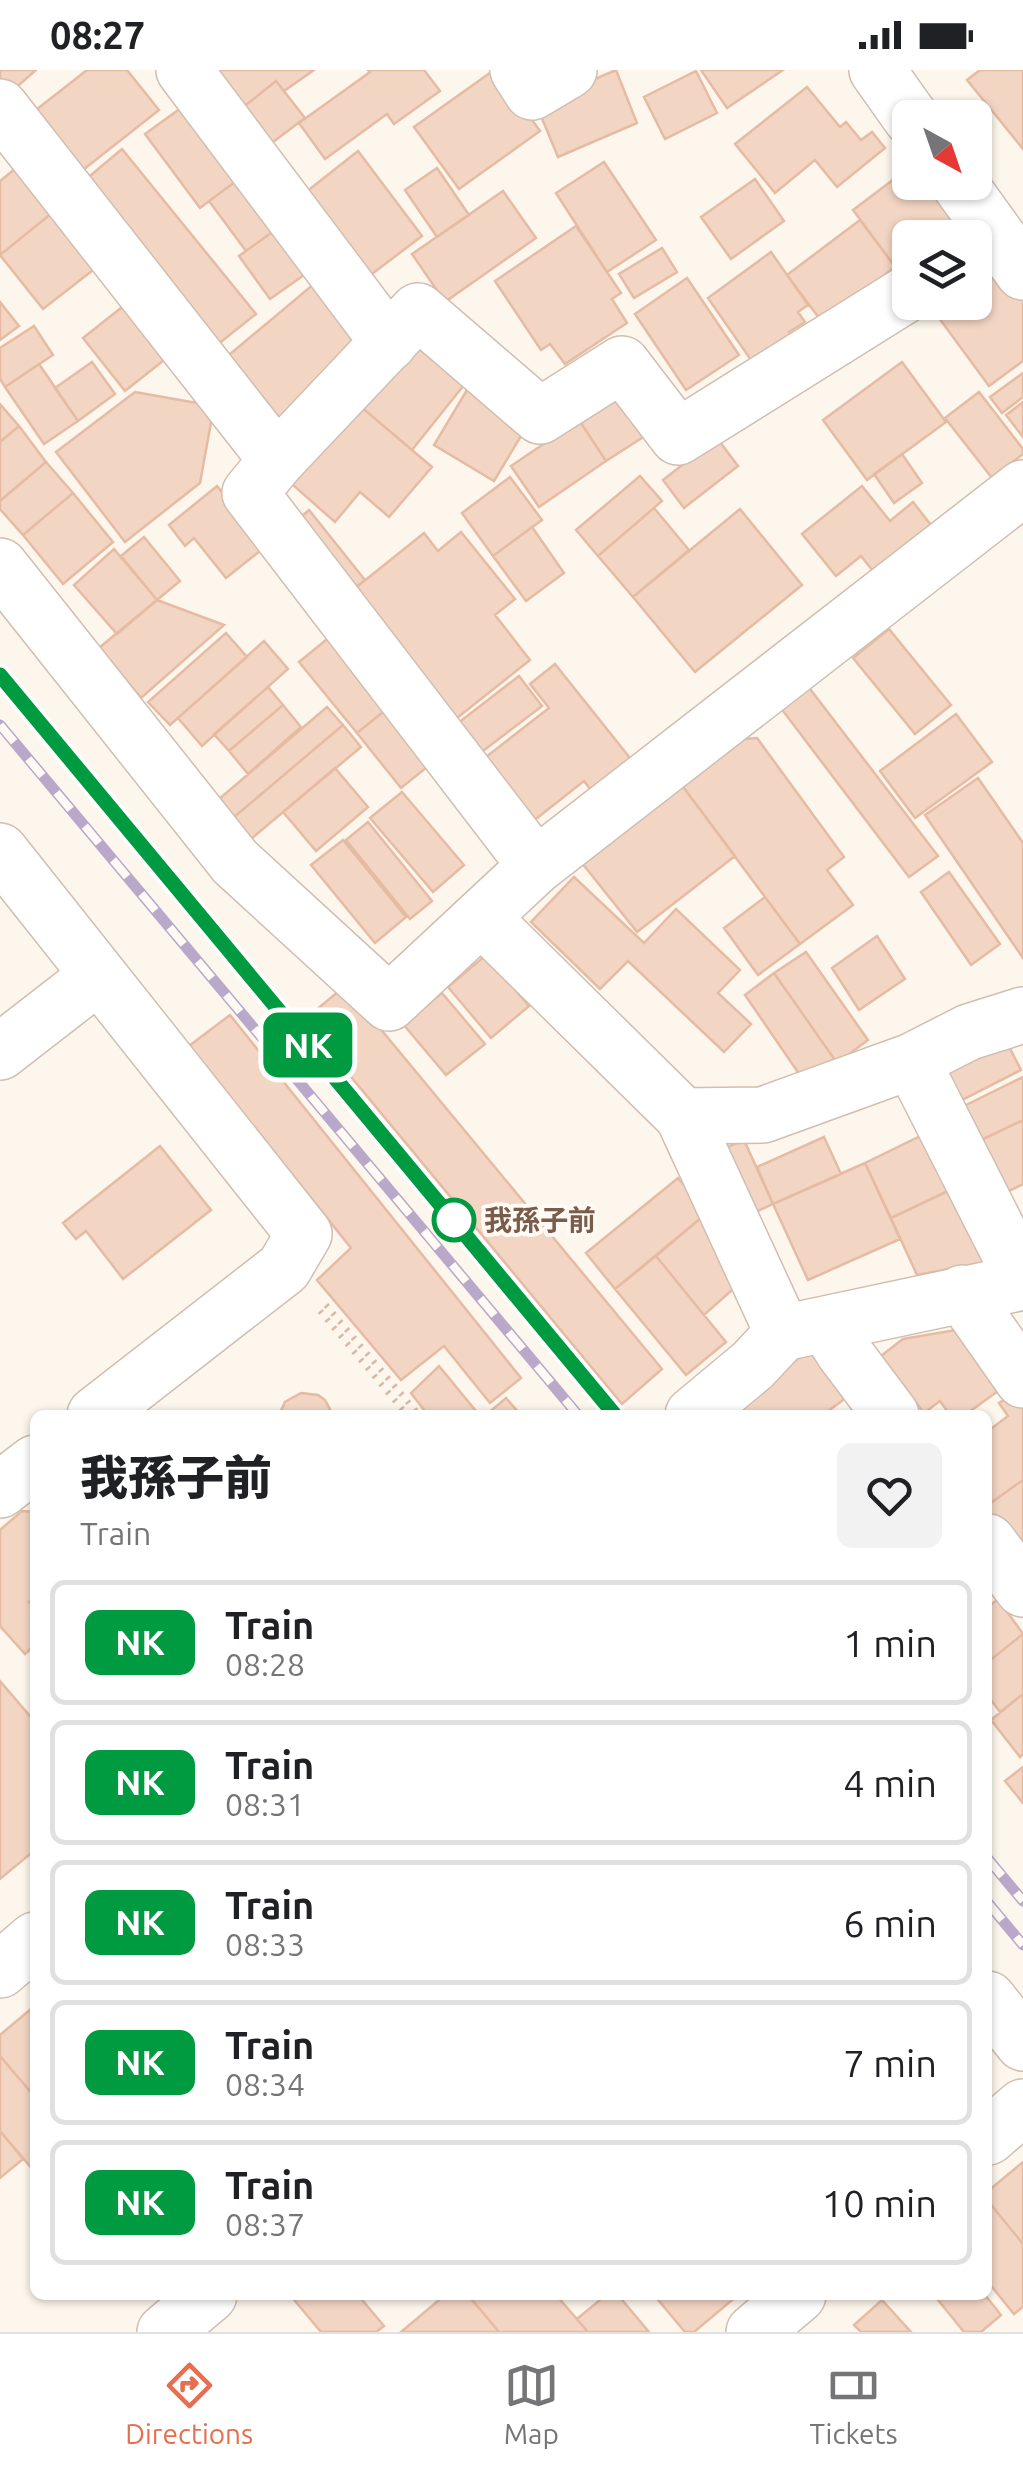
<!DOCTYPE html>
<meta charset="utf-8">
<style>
body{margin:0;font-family:Ubuntu,"Noto Sans JP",sans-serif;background:#f2f2f2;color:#202124;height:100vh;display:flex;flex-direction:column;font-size:38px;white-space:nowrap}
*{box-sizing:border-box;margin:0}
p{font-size:32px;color:#757577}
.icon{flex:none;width:55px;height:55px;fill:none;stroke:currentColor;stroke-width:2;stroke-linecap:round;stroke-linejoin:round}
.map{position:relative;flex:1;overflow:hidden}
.panel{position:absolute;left:30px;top:1340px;width:962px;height:890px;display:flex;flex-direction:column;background:#fff;border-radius:15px;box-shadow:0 2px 8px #0004}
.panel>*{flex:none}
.badge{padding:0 20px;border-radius:15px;font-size:35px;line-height:65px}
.needle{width:65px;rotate:140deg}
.buttons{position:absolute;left:892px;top:30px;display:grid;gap:20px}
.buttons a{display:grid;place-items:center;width:100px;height:100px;border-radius:15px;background:#fff;box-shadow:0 2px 8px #0004;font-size:50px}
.map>.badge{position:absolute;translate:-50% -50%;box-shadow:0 0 0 5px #fff}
.round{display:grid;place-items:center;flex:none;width:105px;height:105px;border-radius:15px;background:#f2f2f2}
.summary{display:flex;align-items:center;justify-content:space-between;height:170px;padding:0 50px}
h1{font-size:48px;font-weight:800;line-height:75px}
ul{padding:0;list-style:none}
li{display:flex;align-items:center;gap:30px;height:125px;margin:0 20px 15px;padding:0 30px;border:5px solid #e0e0e0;border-radius:15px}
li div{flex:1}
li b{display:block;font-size:38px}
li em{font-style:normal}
li .badge{min-width:110px;font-weight:700;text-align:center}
.status{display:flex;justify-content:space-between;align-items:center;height:70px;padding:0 50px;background:#fff;direction:ltr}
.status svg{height:28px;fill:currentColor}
.tabs{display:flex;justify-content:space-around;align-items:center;height:140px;border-top:2px solid #e0e0e0;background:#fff;font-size:28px;color:#757577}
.tabs a{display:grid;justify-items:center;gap:5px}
.tabs .on{color:#e76f51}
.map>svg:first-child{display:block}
.building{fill:#f3d5c3;stroke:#e6bba3;stroke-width:2.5}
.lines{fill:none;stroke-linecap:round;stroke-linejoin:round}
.minor-casing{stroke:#d1beb0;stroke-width:58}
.tertiary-casing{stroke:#d1beb0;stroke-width:58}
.path{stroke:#d9b8a5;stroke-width:6;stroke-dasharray:2.5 8;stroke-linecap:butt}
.minor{stroke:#fff;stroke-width:55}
.tertiary{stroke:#fff;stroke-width:55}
.rail-casing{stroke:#b9a8c9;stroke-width:11}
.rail{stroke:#fffaf3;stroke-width:8;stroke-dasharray:22;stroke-linecap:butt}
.line-casing{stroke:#fff;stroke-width:22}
.line{stroke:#009a41;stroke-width:15}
.stop-dot{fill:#fff;stroke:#009a41;stroke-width:5}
.labels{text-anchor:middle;stroke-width:8;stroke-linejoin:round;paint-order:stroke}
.stop-label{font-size:28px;font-weight:bold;fill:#7a5c4d;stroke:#fffaf3;text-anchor:start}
</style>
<div class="status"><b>08:27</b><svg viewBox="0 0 49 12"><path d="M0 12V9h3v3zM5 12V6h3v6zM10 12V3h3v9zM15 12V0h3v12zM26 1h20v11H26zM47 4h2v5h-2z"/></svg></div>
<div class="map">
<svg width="1023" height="2262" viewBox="0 0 1023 2262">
<rect width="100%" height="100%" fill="#fdf6ec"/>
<path class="building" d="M 0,0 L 36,0 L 11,22 L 0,8 Z
M 87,0 L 127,0 L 159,40 L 74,107 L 27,47 Z
M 203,0 L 314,0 L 284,21 L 276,11 L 241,39 Z
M 368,0 L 424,0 L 440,21 L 394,54 L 387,44 L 325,89 L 299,53 L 370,2 Z
M 494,0 L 496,0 L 540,61 L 459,119 L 414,57 Z
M 616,0 L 637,53 L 558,87 L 536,34 Z
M 701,0 L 783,0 L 727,38 Z
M 980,0 L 1023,0 L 1023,79 L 967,10 Z
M 696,1 L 717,43 L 665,69 L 644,27 Z
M 276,11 L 305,48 L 269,75 L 241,39 Z
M 807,17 L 840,57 L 846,52 L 861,70 L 872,62 L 885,78 L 837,117 L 815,90 L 775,123 L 735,74 Z
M 181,38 L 236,111 L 200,138 L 145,64 Z
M 122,79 L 256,244 L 212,279 L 78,116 Z
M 358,81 L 422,166 L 364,210 L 301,126 Z
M 27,89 L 63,134 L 0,185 L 0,111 Z
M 604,92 L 656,170 L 607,202 L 556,123 Z
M 910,97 L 910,112 L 928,112 L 964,161 L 955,168 L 910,168 L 910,202 L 903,207 L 853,140 Z
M 437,98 L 469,145 L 437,167 L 405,120 Z
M 246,104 L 282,155 L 246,181 L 209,131 Z
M 755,109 L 784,151 L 731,189 L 701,147 Z
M 503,121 L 536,168 L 445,232 L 412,184 Z
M 63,134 L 106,190 L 43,239 L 0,185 Z
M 860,150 L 895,197 L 822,252 L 787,205 Z
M 282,155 L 314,198 L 270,229 L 239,186 Z
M 576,156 L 621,223 L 612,229 L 627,253 L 565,294 L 550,274 L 541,280 L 495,211 Z
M 662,178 L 677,202 L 634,228 L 619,204 Z
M 771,182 L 808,235 L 798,242 L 805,252 L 789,262 L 797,272 L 758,300 L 708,228 Z
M 1006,199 L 1023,223 L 1023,291 L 989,316 L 939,248 L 960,232 L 975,232 L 975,222 Z
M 327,203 L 385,272 L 280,372 L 217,295 Z
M 687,208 L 739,285 L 686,320 L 635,244 Z
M 131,230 L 173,283 L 125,321 L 83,268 Z
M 0,232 L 19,256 L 0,270 Z
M 34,256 L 53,285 L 5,317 L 0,309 L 0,278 Z
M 408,272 L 472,305 L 412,380 L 353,330 Z
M 92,292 L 115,324 L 78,351 L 55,318 Z
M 902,292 L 946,352 L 867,410 L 823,350 Z
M 39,294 L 78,351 L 44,374 L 5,317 Z
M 1023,303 L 1023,327 L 1002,343 L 990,327 Z
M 467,320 L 527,356 L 494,411 L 434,375 Z
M 135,322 L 214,336 L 200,413 L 125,472 L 56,382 Z
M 979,322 L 1023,379 L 1023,384 L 992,408 L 945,348 Z
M 614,326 L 651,362 L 606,391 L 579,350 Z
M 353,330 L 432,397 L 389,447 L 360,422 L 335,452 L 285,408 Z
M 1023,332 L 1023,367 L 1006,345 Z
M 0,334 L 19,356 L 0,372 Z
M 579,350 L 606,391 L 539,437 L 511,396 Z
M 19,356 L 46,392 L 0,431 L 0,372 Z
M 717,368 L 738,396 L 684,438 L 663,410 Z
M 902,384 L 922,413 L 894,433 L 874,404 Z
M 46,392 L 73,423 L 23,465 L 0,439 L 0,431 Z
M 640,406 L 662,431 L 598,486 L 576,460 Z
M 510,407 L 542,450 L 493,486 L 462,443 Z
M 217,416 L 265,477 L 226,508 L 194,468 L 185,476 L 169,455 Z
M 862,416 L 890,451 L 913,432 L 938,464 L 880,510 L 861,486 L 836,506 L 802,464 Z
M 73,423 L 113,472 L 63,514 L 23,465 Z
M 654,438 L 689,480 L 633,527 L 598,486 Z
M 740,439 L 802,515 L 695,602 L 633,527 Z
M 309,440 L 365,510 L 348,524 L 293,454 Z
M 532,457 L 564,503 L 526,531 L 493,486 Z
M 461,462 L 515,529 L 495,545 L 530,590 L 452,652 L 348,524 L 424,463 L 438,481 Z
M 144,467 L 180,511 L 157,530 L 121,486 Z
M 114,479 L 157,530 L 117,564 L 74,515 Z
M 157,530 L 224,555 L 141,628 L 99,578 Z
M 889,559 L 951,635 L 915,664 L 853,588 Z
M 337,561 L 393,634 L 357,663 L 299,592 Z
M 226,563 L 247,587 L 170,655 L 148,632 Z
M 264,571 L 288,599 L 202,676 L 178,648 Z
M 555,594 L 634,693 L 594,724 L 584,711 L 527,756 L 477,694 L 549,638 L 530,614 Z
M 519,606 L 542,636 L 475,687 L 453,657 Z
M 807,615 L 938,786 L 909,807 L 780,637 Z
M 268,617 L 283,635 L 229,681 L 214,664 Z
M 393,634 L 437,689 L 401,718 L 357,663 Z
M 283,635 L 301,657 L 248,704 L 229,681 Z
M 327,637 L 343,655 L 233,748 L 218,730 Z
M 956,644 L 992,692 L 915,748 L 880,701 Z
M 343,655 L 361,677 L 251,769 L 233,748 Z
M 757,668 L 844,787 L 827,800 L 853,835 L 800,874 L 678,710 L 732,670 Z
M 335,698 L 368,737 L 316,781 L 283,742 Z
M 978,708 L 1023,773 L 1023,888 L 925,745 Z
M 678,710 L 735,786 L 637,862 L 578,788 Z
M 402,722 L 464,795 L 433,822 L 370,748 Z
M 368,752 L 432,831 L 410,849 L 346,770 Z
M 343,770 L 406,847 L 375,873 L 311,795 Z
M 949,802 L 1000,874 L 971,895 L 921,822 Z
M 574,807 L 644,873 L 676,839 L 740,900 L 718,923 L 751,954 L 724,982 L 628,891 L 600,919 L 531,852 Z
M 765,827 L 800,874 L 758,905 L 724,858 Z
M 877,866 L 905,909 L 859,940 L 832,898 Z
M 806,882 L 868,970 L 837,993 L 774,903 Z
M 486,885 L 529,936 L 491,968 L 448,917 Z
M 774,903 L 837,993 L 806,1014 L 745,925 Z
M 345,916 L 662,1299 L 622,1334 L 304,950 Z
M 442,923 L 485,974 L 446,1005 L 403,954 Z
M 230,945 L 521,1308 L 490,1333 L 444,1276 L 401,1310 L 317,1210 L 351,1178 L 189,976 Z
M 1003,965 L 1021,1000 L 950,1036 L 931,1002 Z
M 1023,1007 L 1023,1050 L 975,1073 L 958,1039 Z
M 1023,1050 L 1023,1114 L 1001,1125 L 975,1073 Z
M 937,1058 L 963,1114 L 891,1148 L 865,1093 Z
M 824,1067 L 841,1104 L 773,1134 L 757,1097 Z
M 744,1070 L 773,1134 L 747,1146 L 718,1081 Z
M 160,1076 L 211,1140 L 123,1209 L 86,1161 L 76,1169 L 63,1153 Z
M 865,1093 L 900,1169 L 808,1210 L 773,1134 Z
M 678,1108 L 707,1143 L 615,1219 L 586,1183 Z
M 963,1114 L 997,1190 L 917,1205 L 891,1148 Z
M 707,1143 L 740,1213 L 704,1245 L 656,1186 Z
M 656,1186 L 726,1272 L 686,1305 L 615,1219 Z
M 967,1258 L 1009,1313 L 965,1345 L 950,1345 L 940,1331 L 924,1343 L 881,1286 L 903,1269 Z
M 814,1276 L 851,1324 L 823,1345 L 726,1345 Z
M 439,1296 L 475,1340 L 470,1345 L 428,1345 L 411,1323 Z
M 1017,1321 L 1023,1329 L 1023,1410 L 988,1435 L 988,1361 L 1008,1346 L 999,1333 Z
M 301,1323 L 318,1325 L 325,1330 L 333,1345 L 279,1345 L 285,1332 Z
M 506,1328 L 521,1345 L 486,1345 Z
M 1023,1410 L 1023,1468 L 1007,1479 L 988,1450 L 988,1435 Z
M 22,1441 L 35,1442 L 35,1527 L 29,1532 L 35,1539 L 35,1575 L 25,1584 L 0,1556 L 0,1460 Z
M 998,1529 L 1023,1564 L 988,1592 L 988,1537 Z
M 1023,1564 L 1023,1624 L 1000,1642 L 988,1626 L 988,1592 Z
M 0,1611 L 35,1652 L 35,1780 L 0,1809 Z
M 1023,1624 L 1023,1684 L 1020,1687 L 991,1650 Z
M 1023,1697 L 1023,1733 L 1005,1711 Z
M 31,1939 L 35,1943 L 35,2027 L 0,1986 L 0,1965 Z
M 0,1986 L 35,2027 L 35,2102 L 0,2061 Z
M 0,2061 L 23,2089 L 0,2108 Z
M 1023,2092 L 1023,2174 L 988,2131 L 988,2121 Z
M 988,2131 L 1023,2174 L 1023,2237 L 1014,2244 L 988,2212 Z
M 290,2225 L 358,2225 L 384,2256 L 376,2262 L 321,2262 Z
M 445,2225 L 468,2225 L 499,2262 L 401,2262 Z
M 468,2225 L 556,2225 L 588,2262 L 499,2262 Z
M 606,2225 L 618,2225 L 649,2262 L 588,2262 L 577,2249 Z
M 654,2225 L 737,2225 L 737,2226 L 694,2262 L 685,2262 Z
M 934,2225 L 985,2225 L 1001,2245 L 981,2262 L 964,2262 Z
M 882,2230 L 911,2262 L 861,2262 L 854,2255 Z"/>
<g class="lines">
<g class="minor-casing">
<path id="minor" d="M 184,0 L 389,273
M 518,0 L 532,22 L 569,0
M 877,0 L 911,48
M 0,37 L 277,390
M 958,112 L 1023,202
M 0,496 L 235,792 L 389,933 L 536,796 L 1023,418
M 536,796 L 250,423 L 277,390 L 418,241 L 540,346 L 622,294 L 678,367 L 910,222
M 481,847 L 683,1046 L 783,1263
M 0,982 L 98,906
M 912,991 L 1023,1210
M 683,1046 L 763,1045 L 912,991 L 969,962 L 1023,945
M 962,1223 L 1023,1310
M 826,1254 L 843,1281 L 891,1345
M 693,1345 L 753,1295 L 783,1263 L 1023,1212
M 988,1472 L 1023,1519
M 0,1900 L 35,1870
M 988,1929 L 1023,1973
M 988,2067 L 1023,2037
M 165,2262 L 209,2225
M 754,2262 L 798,2225"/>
</g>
<g class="tertiary-casing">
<path id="tertiary" d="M 0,781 L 304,1164 L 284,1198 L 95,1345
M 0,1420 L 35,1393"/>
</g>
<path class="path" d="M 326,1235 L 419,1345
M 320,1241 L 407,1345"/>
<use href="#minor" class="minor"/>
<use href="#tertiary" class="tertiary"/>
<g class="rail-casing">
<path id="rail" d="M 0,605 L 615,1345
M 0,655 L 578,1345
M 988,1789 L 1023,1831
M 988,1833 L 1023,1875"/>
</g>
<use href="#rail" class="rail"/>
</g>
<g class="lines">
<g class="line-casing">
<path id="line" d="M 0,605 L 615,1345"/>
</g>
<use href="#line" class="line"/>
</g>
<circle class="stop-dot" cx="454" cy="1150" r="20"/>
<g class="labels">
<g class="stop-label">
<text x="484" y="1160">我孫子前</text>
</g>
</g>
</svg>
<div class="buttons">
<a><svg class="needle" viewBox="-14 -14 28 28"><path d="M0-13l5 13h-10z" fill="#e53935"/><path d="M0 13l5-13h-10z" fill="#757577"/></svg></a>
<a><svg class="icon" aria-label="layers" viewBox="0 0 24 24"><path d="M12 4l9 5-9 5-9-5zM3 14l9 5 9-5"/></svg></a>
</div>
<b class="badge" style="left:308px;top:975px;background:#009a41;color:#fff">NK</b>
<section class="panel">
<div class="summary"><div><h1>我孫子前</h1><p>Train</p></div><a class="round"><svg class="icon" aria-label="heart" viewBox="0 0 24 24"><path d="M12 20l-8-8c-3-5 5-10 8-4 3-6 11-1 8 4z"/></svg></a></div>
<ul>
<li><span class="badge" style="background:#009a41;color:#fff">NK</span><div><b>Train</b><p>08:28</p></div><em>1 min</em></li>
<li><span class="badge" style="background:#009a41;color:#fff">NK</span><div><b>Train</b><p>08:31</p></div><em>4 min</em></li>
<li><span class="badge" style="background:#009a41;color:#fff">NK</span><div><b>Train</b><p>08:33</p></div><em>6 min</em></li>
<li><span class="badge" style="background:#009a41;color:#fff">NK</span><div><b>Train</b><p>08:34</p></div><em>7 min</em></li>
<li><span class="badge" style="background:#009a41;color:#fff">NK</span><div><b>Train</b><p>08:37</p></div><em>10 min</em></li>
</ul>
</section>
</div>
<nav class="tabs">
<a class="on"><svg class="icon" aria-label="directions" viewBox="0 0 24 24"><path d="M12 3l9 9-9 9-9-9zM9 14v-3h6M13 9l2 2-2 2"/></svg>Directions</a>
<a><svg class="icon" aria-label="map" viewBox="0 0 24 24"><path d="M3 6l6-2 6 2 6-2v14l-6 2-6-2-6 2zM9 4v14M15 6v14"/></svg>Map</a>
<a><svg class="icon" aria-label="tickets" viewBox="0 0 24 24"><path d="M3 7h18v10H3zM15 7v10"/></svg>Tickets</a>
</nav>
